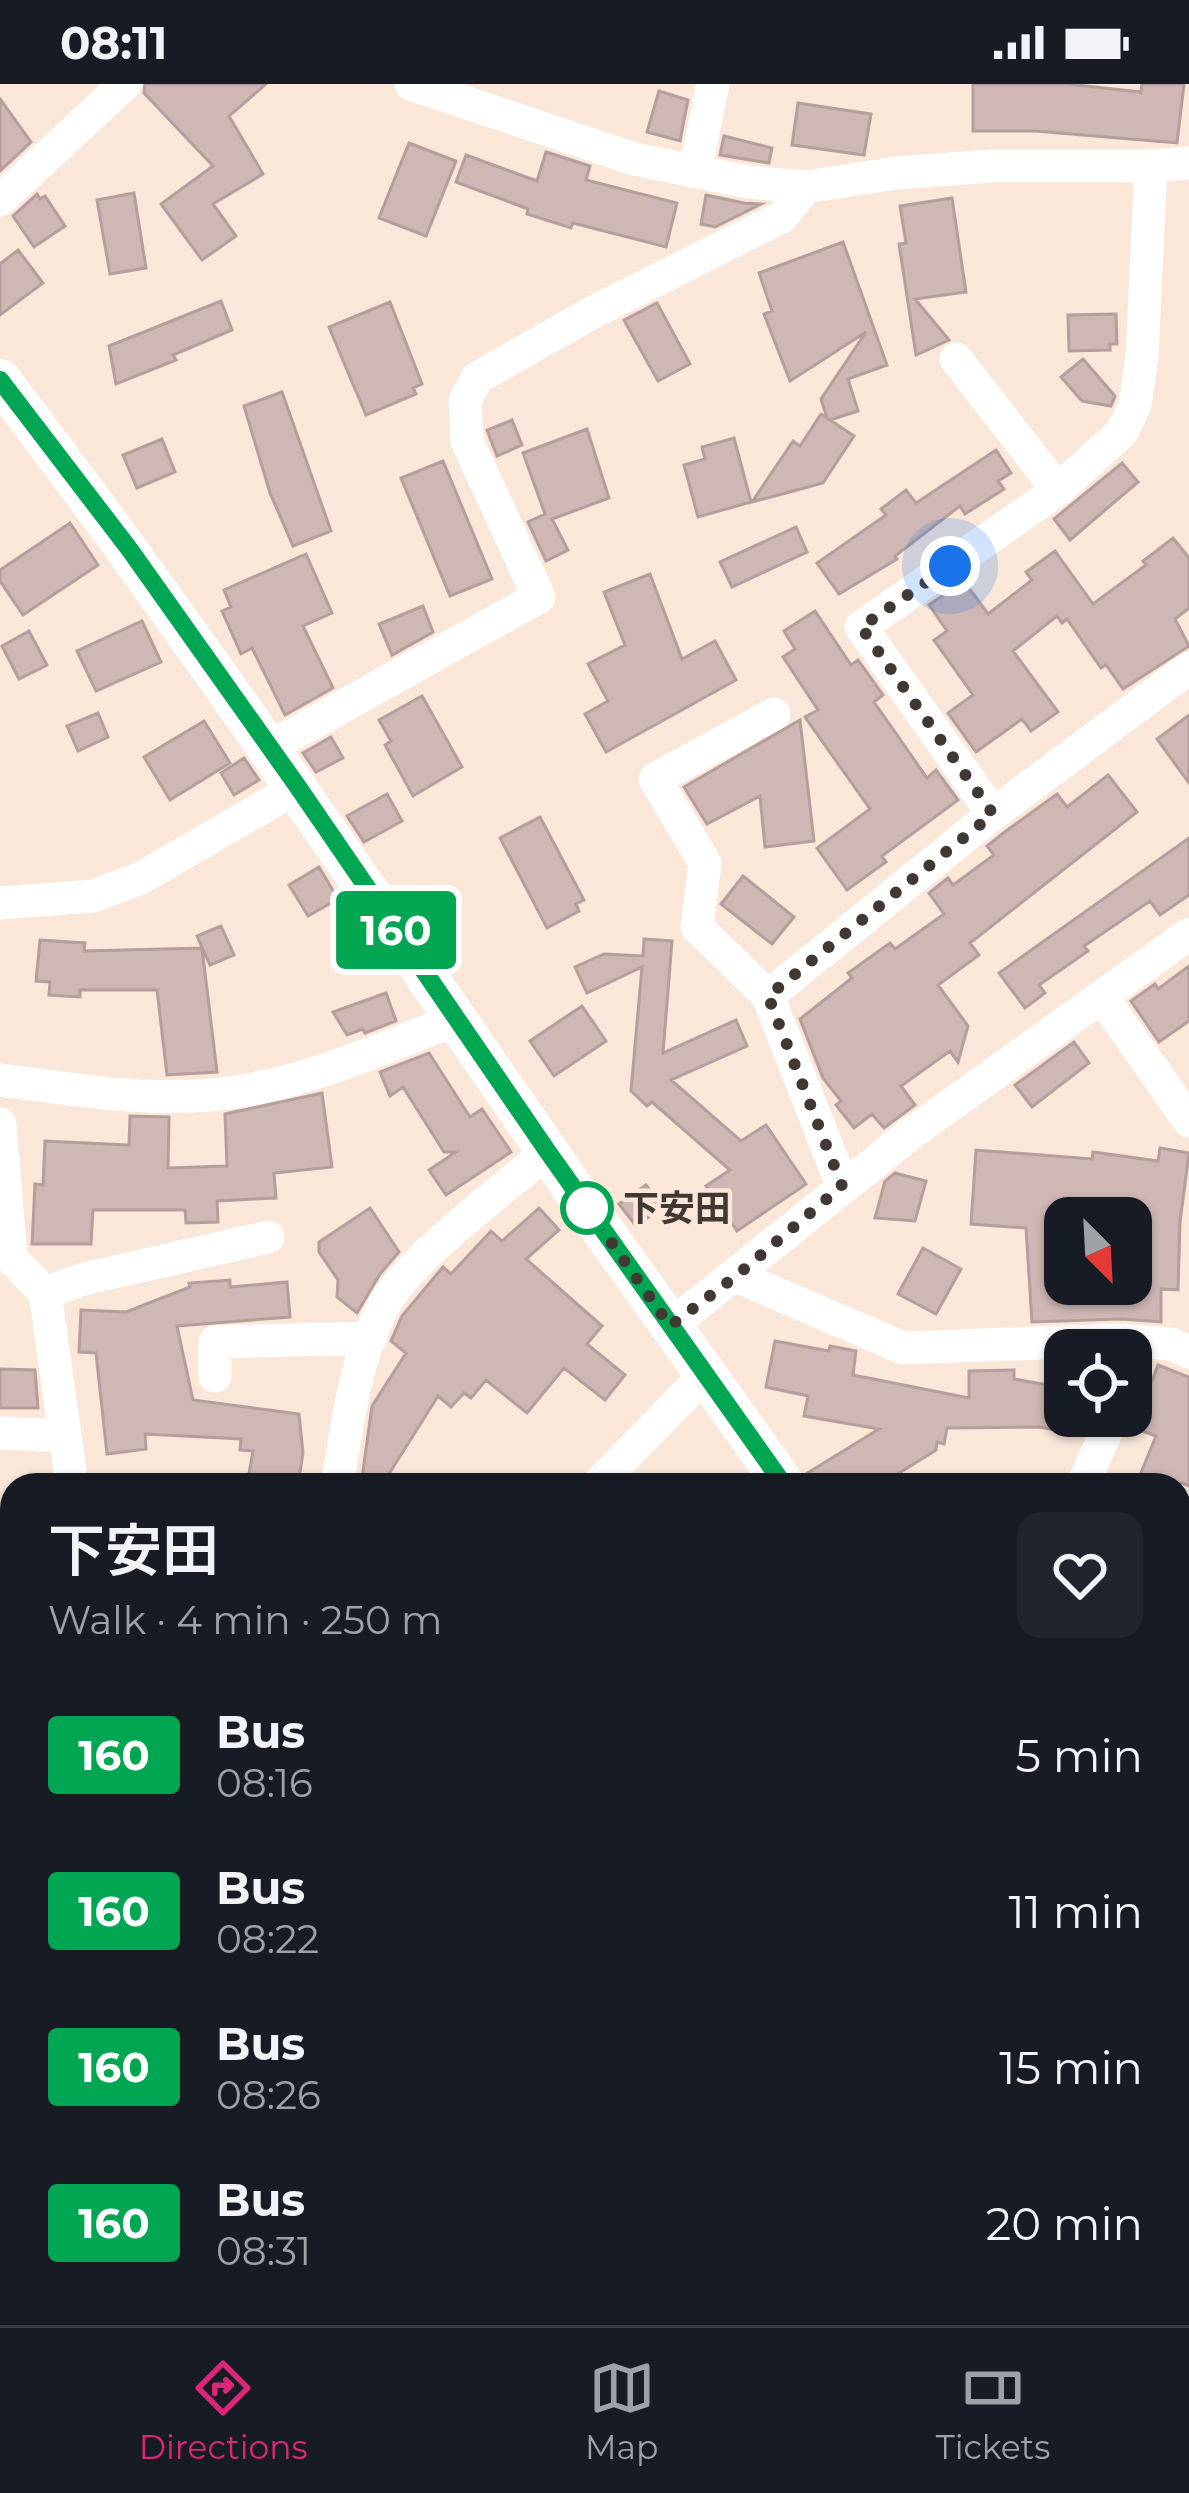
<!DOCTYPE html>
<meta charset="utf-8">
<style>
body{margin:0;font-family:Montserrat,"Noto Sans JP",sans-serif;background:#20242c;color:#f1f3f6;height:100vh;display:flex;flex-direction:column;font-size:45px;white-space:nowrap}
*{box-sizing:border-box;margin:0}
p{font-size:39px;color:#9ea1a6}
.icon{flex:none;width:66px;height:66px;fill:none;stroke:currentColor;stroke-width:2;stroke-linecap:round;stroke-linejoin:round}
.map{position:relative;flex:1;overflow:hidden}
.drawer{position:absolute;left:0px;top:1389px;width:1191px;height:852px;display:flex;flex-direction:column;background:#171b24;border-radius:36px 36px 0 0;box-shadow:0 3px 9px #0004}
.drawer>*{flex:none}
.badge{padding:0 24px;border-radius:9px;font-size:42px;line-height:78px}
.needle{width:78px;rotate:156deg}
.buttons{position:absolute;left:1044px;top:1113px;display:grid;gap:24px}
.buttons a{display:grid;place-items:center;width:108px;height:108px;border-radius:24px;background:#171b24;box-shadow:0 3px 9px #0004;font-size:60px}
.you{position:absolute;width:60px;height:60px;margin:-30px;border:9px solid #fff;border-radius:50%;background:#1a73e8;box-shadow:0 0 0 18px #1a73e833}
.map>.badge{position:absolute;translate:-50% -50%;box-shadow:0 0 0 6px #fff}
.round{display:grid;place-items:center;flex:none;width:126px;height:126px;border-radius:24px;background:#20242c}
.head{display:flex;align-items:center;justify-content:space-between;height:204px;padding:0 48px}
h1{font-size:57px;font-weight:600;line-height:90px}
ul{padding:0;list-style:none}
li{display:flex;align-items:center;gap:36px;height:156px;padding:0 48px}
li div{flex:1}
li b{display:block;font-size:45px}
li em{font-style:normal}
li .badge{min-width:132px;font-weight:700;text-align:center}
.status{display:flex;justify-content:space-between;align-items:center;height:84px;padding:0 60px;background:#171b24;direction:ltr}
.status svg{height:33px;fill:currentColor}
.dock{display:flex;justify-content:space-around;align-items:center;height:168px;border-top:3px solid #363941;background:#171b24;font-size:33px;color:#9ea1a6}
.dock a{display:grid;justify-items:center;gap:6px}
.dock .current{color:#db2777}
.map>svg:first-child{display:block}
.building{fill:#cfb7b4;stroke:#b59e9b;stroke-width:3;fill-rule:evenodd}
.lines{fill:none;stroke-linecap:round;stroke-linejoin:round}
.minor{stroke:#fff;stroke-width:33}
.major{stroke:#fff;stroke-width:42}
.line-casing{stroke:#fff;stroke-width:27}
.line{stroke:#00a651;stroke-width:18}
.walk{stroke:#3f3833;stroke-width:12;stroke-dasharray:0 21.6}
.stop-dot{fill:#fff;stroke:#00a651;stroke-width:6}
.labels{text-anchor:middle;stroke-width:9;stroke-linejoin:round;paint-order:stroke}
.stop-label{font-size:36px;font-weight:bold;fill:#3f3833;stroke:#fae7d8;text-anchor:start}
</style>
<div class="status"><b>08:11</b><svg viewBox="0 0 49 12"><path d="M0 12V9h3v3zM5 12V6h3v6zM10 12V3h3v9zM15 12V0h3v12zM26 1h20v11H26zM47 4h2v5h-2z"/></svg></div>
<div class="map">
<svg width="1189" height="2241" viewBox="0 0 1189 2241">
<rect width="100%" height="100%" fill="#fae7d8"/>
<path class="building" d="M 145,0 L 266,0 L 229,32 L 263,90 L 213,120 L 236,152 L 202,176 L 161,120 L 213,82 L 144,9 Z
M 973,0 L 1068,0 L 1141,8 L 1142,0 L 1184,0 L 1177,59 L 1035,47 L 973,47 Z
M 659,7 L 688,16 L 680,57 L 647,48 Z
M 0,15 L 31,58 L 0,87 Z
M 798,19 L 871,30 L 864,71 L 792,61 Z
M 724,52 L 772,64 L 769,79 L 720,71 Z
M 409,59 L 456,77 L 426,152 L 379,134 Z
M 546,68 L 590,82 L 586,96 L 677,119 L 666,163 L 573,139 L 571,144 L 527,130 L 528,125 L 456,98 L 466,71 L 537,97 Z
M 134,109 L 146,184 L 110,190 L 97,116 Z
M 37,110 L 40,115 L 45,112 L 65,142 L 34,163 L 13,132 Z
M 706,111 L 744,119 L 761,120 L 715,143 L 701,140 Z
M 952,114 L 966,208 L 915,215 L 949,256 L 916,271 L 899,160 L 906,159 L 900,122 Z
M 843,158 L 887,281 L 848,295 L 858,327 L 830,336 L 854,352 L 823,399 L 752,418 L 793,357 L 800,362 L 821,330 L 827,334 L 821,315 L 866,248 L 790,297 L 764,230 L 772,227 L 759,189 Z
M 18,166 L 43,199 L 0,231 L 0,180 Z
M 221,217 L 232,246 L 173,271 L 176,276 L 116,300 L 109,262 Z
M 390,218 L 422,300 L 413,304 L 416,310 L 366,331 L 329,243 Z
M 657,219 L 690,280 L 658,297 L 624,236 Z
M 1116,230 L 1117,260 L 1110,260 L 1110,266 L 1069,267 L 1068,231 Z
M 1083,275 L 1115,312 L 1111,322 L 1082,317 L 1061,293 Z
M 282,308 L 331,447 L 293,462 L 270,409 L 244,322 Z
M 512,336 L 522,361 L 497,372 L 487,346 Z
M 587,345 L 609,414 L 552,435 L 568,466 L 546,477 L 528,438 L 545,430 L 523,369 Z
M 734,354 L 751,418 L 698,433 L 684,381 L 705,375 L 702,363 Z
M 162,355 L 175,388 L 137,404 L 123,371 Z
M 996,366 L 1011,389 L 998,397 L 1004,405 L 965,430 L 960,422 L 895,472 L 897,475 L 839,510 L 817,479 L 886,431 L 881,425 L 906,406 L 916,419 Z
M 443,377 L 492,495 L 450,512 L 401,394 Z
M 1122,379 L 1138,398 L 1070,456 L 1054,435 Z
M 70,439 L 98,481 L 23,531 L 0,497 L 0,486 Z
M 796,443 L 807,468 L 732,503 L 720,478 Z
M 1173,454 L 1189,474 L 1189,524 L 1175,535 L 1189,562 L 1123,605 L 1106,581 L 1101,584 L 1067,535 L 1062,539 L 1057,532 L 1013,567 L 1058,628 L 1031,647 L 1022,635 L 976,668 L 948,629 L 973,611 L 934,556 L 947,547 L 929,521 L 964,497 L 988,530 L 1032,496 L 1026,488 L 1055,467 L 1093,520 L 1146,481 L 1143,477 Z
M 306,470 L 332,529 L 303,542 L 333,604 L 285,631 L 252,564 L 241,570 L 222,527 L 231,523 L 224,506 Z
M 650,490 L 682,575 L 715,557 L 736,596 L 606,668 L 585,630 L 608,617 L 588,580 L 625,561 L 604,508 Z
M 423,522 L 433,548 L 392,571 L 379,540 Z
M 815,527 L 851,581 L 858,576 L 883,611 L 874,618 L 927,694 L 936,686 L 958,716 L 882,772 L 886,778 L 847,806 L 817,764 L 870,725 L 805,633 L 818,626 L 783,573 L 795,565 L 784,547 Z
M 142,537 L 161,578 L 96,607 L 77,567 Z
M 29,547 L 47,581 L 19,595 L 2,562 Z
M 422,612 L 462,683 L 413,712 L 385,661 L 391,657 L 379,636 Z
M 98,629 L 108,653 L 78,667 L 67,642 Z
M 1189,631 L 1189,699 L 1157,655 Z
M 800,636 L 814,757 L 765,763 L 760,712 L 707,740 L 684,703 Z
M 204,637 L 230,679 L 170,716 L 144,673 Z
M 331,653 L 343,674 L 316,688 L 303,669 Z
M 244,674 L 259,696 L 234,711 L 221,689 Z
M 1108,691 L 1137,728 L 970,859 L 979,871 L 938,901 L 968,942 L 958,978 L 950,967 L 901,1002 L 915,1021 L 884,1044 L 872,1030 L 854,1044 L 836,1021 L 841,1017 L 823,994 L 800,935 L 852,894 L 848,889 L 890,859 L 895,865 L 944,830 L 929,809 L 948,794 L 953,801 L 994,771 L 987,762 L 1006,747 L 1057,710 L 1067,723 Z
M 387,710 L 402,737 L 364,758 L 347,732 Z
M 540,733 L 584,816 L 576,820 L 579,827 L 547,844 L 500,754 Z
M 1189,754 L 1189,811 L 1160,831 L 1150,817 L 1084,862 L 1088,867 L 1039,901 L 1045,909 L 1025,924 L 999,889 Z
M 319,783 L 338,815 L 308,832 L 289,801 Z
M 743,792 L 794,833 L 772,860 L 721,820 Z
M 221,842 L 234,871 L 210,881 L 197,852 Z
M 644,855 L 672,857 L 663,969 L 736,936 L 747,962 L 671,996 L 741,1057 L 766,1041 L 806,1100 L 737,1147 L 706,1102 L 730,1086 L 652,1018 L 647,1022 L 631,1007 L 642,883 L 587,909 L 575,883 L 604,870 L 643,872 Z
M 40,856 L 85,859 L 84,867 L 202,864 L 217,988 L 167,991 L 157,906 L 80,906 L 80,913 L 49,911 L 50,898 L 36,897 Z
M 1189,882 L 1189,937 L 1159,958 L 1131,917 L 1155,900 L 1158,905 Z
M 386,909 L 396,937 L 365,949 L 363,945 L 347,951 L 333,928 Z
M 582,922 L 606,957 L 554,992 L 530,957 Z
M 1074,958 L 1089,979 L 1032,1023 L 1015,1001 Z
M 429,969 L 470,1033 L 482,1025 L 511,1068 L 446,1111 L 429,1086 L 456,1068 L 444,1068 L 403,1003 L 390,1012 L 380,988 Z
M 322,1009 L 332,1083 L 274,1089 L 276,1114 L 217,1117 L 218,1138 L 186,1139 L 185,1126 L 93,1126 L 91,1160 L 32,1160 L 35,1100 L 43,1101 L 45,1057 L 129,1061 L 130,1032 L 169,1033 L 168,1084 L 227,1082 L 225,1030 Z
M 1160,1064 L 1189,1069 L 1180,1138 L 1178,1206 L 1161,1205 L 1161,1238 L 1121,1235 L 1032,1238 L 1026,1144 L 971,1140 L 976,1066 L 1092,1075 L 1093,1068 L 1158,1077 ZM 1058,1134 L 1143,1134 L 1141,1200 L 1063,1200 Z
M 895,1089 L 926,1097 L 915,1137 L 875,1134 L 885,1097 Z
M 646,1101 L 663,1123 L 636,1142 L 619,1120 Z
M 370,1124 L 399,1168 L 380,1190 L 357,1229 L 337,1213 L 338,1196 L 319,1168 L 319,1158 Z
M 539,1124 L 559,1146 L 526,1175 L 602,1242 L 587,1260 L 625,1291 L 605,1316 L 564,1284 L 527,1329 L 486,1296 L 471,1314 L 464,1309 L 451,1323 L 438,1312 L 382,1401 L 361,1401 L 372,1322 L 406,1269 L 391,1257 L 402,1232 L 443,1183 L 451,1190 L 491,1147 L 502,1157 Z
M 923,1164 L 961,1185 L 936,1230 L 898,1210 Z
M 230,1196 L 230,1203 L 287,1198 L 290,1233 L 177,1242 L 193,1316 L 299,1330 L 303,1369 L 298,1401 L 247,1401 L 253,1367 L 240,1366 L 241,1355 L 145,1350 L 146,1365 L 107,1370 L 96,1269 L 79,1268 L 81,1226 L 126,1228 L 190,1203 L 189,1199 Z
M 775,1257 L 829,1267 L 830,1262 L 856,1267 L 853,1291 L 969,1314 L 969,1287 L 1014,1286 L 1014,1295 L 1065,1304 L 1065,1348 L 1040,1343 L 947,1344 L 944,1360 L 937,1358 L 936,1366 L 880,1401 L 809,1401 L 806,1390 L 879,1345 L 804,1332 L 808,1312 L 766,1303 Z
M 1158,1281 L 1189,1293 L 1189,1402 L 1182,1399 L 1136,1401 L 1156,1352 L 1134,1344 Z
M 0,1285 L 35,1286 L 38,1324 L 0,1324 Z"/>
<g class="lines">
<path class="minor" d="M 411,0 L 634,75 L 748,98 L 806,103 L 896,89 L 992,82 L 1151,82 L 1142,272 L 1135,321 L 1122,348 L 1058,406 L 861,543 L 993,730
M 1151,82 L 1189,79
M 695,87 L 713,0
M 0,116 L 125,0
M 956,275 L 1058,406
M 270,663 L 539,513 L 467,357 L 465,317 L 477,294 L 595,227 L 782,133 L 806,103
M 0,819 L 93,812 L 139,795 L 298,703
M 768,912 L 697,843 L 705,779 L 655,695 L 774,630
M 1103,914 L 1189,1037
M 0,996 C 69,1005 140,1017 211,1011 C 296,1003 378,967 456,935
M 0,1040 L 11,1174 L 45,1209 L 72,1401
M 842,1101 L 768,912 L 993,730 L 1189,584
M 736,1192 L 903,1264 L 1122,1256 L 1171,1260 L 1189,1268
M 45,1209 L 84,1195 L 268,1153
M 670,1242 L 910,1050 L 1189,850
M 215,1292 L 215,1258 L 371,1254
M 0,1349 L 65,1352
M 337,1401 C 348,1341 354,1275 384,1221 C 411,1173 503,1106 547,1068
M 597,1401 L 706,1290
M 1083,1401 L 1113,1332
M 0,1516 L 12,1518
M 1179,1536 L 1189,1541
M 0,2041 L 12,2059
M 1179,2128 L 1189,2123
M 0,2177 L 12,2168
M 886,2229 L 891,2241
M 164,2241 L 176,2229
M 383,2241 L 388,2229
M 807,2241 L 816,2229"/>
<path class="major" d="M 0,296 C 192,547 367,808 547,1067 C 625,1180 706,1289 784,1401
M 1179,1958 L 1189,1972"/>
</g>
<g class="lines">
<g class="line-casing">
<path id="line" d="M 0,296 L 130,466 L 298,703 L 548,1068 L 784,1401"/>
</g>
<use href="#line" class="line"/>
<path class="walk" d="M 587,1124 L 670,1242 L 736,1192 L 842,1102 L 768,912 L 993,730 L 861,543 L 950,482"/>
</g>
<circle class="stop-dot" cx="587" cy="1124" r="24"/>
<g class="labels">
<g class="stop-label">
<text x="623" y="1137">下安田</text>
</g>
</g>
</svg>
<div class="buttons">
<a><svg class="needle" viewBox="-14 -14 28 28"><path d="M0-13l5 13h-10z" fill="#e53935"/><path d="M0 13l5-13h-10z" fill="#9ea1a6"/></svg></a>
<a><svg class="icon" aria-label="locate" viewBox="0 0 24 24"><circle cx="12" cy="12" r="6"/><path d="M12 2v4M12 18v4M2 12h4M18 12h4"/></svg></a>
</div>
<div class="you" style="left:950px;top:482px"></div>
<b class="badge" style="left:396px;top:846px;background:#00a651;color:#fff">160</b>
<section class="drawer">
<div class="head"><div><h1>下安田</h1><p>Walk · 4 min · 250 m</p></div><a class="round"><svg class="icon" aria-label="heart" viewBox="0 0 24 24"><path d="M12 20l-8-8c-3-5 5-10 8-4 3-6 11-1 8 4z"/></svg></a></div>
<ul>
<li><span class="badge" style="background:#00a651;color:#fff">160</span><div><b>Bus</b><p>08:16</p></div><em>5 min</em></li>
<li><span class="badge" style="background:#00a651;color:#fff">160</span><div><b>Bus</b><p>08:22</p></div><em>11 min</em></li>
<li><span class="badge" style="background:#00a651;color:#fff">160</span><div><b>Bus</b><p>08:26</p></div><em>15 min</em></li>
<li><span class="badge" style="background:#00a651;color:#fff">160</span><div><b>Bus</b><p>08:31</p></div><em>20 min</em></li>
</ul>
</section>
</div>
<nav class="dock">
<a class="current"><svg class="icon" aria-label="directions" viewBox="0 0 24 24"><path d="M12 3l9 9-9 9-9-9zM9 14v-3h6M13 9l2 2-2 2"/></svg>Directions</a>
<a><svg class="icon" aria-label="map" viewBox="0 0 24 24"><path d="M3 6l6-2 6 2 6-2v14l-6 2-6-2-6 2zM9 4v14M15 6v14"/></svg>Map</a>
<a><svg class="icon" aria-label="tickets" viewBox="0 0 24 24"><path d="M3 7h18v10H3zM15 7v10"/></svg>Tickets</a>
</nav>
